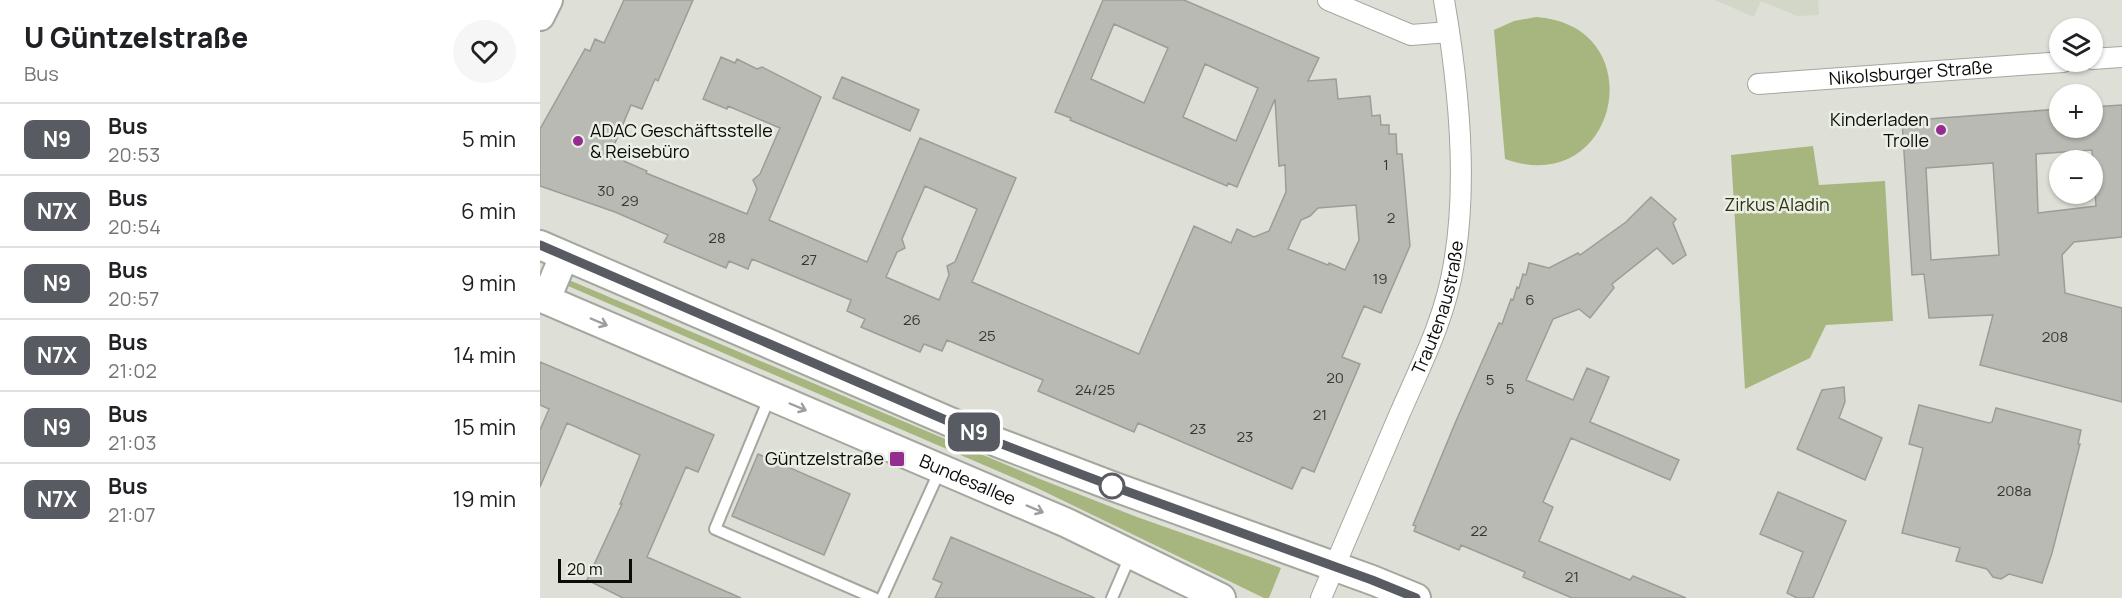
<!DOCTYPE html>
<meta charset="utf-8">
<style>
body{margin:0;font-family:Manrope,sans-serif;background:#f6f6f6;color:#202124;height:100vh;display:flex;flex-direction:column;font-size:22px;white-space:nowrap}
*{box-sizing:border-box;margin:0}
p{font-size:20px;color:#757577}
.icon{flex:none;width:33px;height:33px;fill:none;stroke:currentColor;stroke-width:2;stroke-linecap:round;stroke-linejoin:round}
.map{position:relative;flex:1;overflow:hidden}
.side{display:flex;flex-direction:column;background:#fff;width:540px}
.side>*{flex:none}
.badge{padding:0 12px;border-radius:9px;font-size:21px;line-height:39px}
.fabs{position:absolute;left:1509px;top:18px;display:grid;gap:12px}
.fabs a{display:grid;place-items:center;width:54px;height:54px;border-radius:50%;background:#fff;box-shadow:0 2px 4px #0004;font-size:30px}
.scale{position:absolute;left:18px;bottom:15px;width:74px;box-sizing:border-box;padding-left:6px;border:3px solid #0b0c09;border-top:0;font-size:16px;line-height:21px;white-space:nowrap;color:#0b0c09;-webkit-text-stroke:4px #ebeee5;paint-order:stroke}
.map>.badge{position:absolute;translate:-50% -50%;box-shadow:0 0 0 3px #fff}
.round{display:grid;place-items:center;flex:none;width:63px;height:63px;border-radius:32px;background:#f6f6f6}
.head{display:flex;align-items:center;justify-content:space-between;height:102px;padding:0 24px}
h1{font-size:28px;font-weight:800;line-height:45px}
ul{padding:0;list-style:none}
li{display:flex;align-items:center;gap:18px;height:72px;padding:0 24px;border-top:2px solid #e0e0e0}
li div{flex:1}
li b{display:block;font-size:22px}
li em{font-style:normal}
li .badge{min-width:66px;font-weight:700;text-align:center}
main{display:flex;flex:1;min-height:0}
.map>svg:first-child{display:block}
.built{fill:#d2d7c7}
.green{fill:#a7b57e}
.building{fill:#b8bab3;stroke:#9b9d96;stroke-width:1.5;fill-rule:evenodd}
.lines{fill:none;stroke-linecap:round;stroke-linejoin:round}
.lane-casing{stroke:#a4a79f;stroke-width:14}
.street-casing{stroke:#a4a79f;stroke-width:22}
.secondary-casing{stroke:#a4a79f;stroke-width:32}
.lane{stroke:#fff;stroke-width:10}
.street{stroke:#fff;stroke-width:20}
.secondary{stroke:#fff;stroke-width:28}
.oneway{stroke:#9d9e9d}
.line-casing{stroke:#fff;stroke-width:14}
.line{stroke:#595b62;stroke-width:9}
.poi-dot{fill:#952c90;stroke:#ebeee5;stroke-width:2}
.stop-dot{fill:#fff;stroke:#595b62;stroke-width:3}
.labels{text-anchor:middle;stroke-width:5;stroke-linejoin:round;paint-order:stroke}
.number-label{font-size:15px;fill:#363834}
.street-label{font-size:18px;fill:#0b0c09;stroke:#ebeee5}
.poi-label{font-size:18px;fill:#0b0c09;stroke:#ebeee5;text-anchor:end}
.park-label{font-size:18px;fill:#2c340f;stroke:#ebeee5}
</style>
<main>
<section class="side">
<div class="head"><div><h1>U Güntzelstraße</h1><p>Bus</p></div><a class="round"><svg class="icon" aria-label="heart" viewBox="0 0 24 24"><path d="M12 20l-8-8c-3-5 5-10 8-4 3-6 11-1 8 4z"/></svg></a></div>
<ul>
<li><span class="badge" style="background:#595b62;color:#fff">N9</span><div><b>Bus</b><p>20:53</p></div><em>5 min</em></li>
<li><span class="badge" style="background:#595b62;color:#fff">N7X</span><div><b>Bus</b><p>20:54</p></div><em>6 min</em></li>
<li><span class="badge" style="background:#595b62;color:#fff">N9</span><div><b>Bus</b><p>20:57</p></div><em>9 min</em></li>
<li><span class="badge" style="background:#595b62;color:#fff">N7X</span><div><b>Bus</b><p>21:02</p></div><em>14 min</em></li>
<li><span class="badge" style="background:#595b62;color:#fff">N9</span><div><b>Bus</b><p>21:03</p></div><em>15 min</em></li>
<li><span class="badge" style="background:#595b62;color:#fff">N7X</span><div><b>Bus</b><p>21:07</p></div><em>19 min</em></li>
</ul>
</section>
<div class="map">
<svg width="1582" height="598" viewBox="0 0 1582 598">
<rect width="100%" height="100%" fill="#dee0d8"/>
<path class="built" d="M 1175,0 L 1278,0 L 1279,15 L 1257,16 L 1221,1 L 1214,17 Z"/>
<path class="green" d="M 996,17 C 1115,25 1079,200 965,159 L 954,30 L 974,21 Z
M 1273,146 L 1279,185 L 1345,181 L 1353,321 L 1286,325 L 1270,358 L 1205,389 L 1191,155 Z
M 29,280 L 500,479 L 597,517 L 741,568 L 729,598 L 724,598 L 497,488 L 28,286 L 27,286 Z"/>
<path class="building" d="M 84,0 L 153,0 L 118,81 L 115,79 L 102,109 L 91,105 L 70,155 L 107,171 L 106,173 L 207,214 L 217,189 L 213,180 L 220,174 L 240,128 L 188,106 L 187,109 L 163,99 L 181,57 L 195,63 L 197,59 L 217,69 L 222,67 L 281,97 L 229,220 L 327,262 L 380,138 L 476,178 L 432,282 L 599,354 L 654,226 L 691,243 L 697,229 L 714,237 L 729,231 L 746,192 L 745,165 L 739,166 L 735,99 L 697,187 L 688,183 L 687,186 L 592,146 L 530,120 L 531,118 L 515,112 L 563,0 L 644,0 L 779,58 L 768,81 L 796,79 L 798,99 L 830,96 L 832,116 L 840,115 L 841,125 L 849,125 L 849,134 L 856,134 L 857,154 L 862,154 L 870,246 L 841,313 L 824,306 L 802,357 L 820,364 L 774,472 L 762,467 L 752,489 L 598,423 L 594,432 L 498,391 L 503,380 L 407,340 L 402,351 L 384,344 L 380,352 L 321,327 L 325,319 L 307,311 L 311,300 L 212,259 L 208,269 L 189,261 L 186,268 L 124,242 L 128,235 L 75,212 L 0,186 L 0,129 L 45,49 L 50,51 L 55,39 L 64,43 ZM 574,24 L 628,48 L 604,103 L 551,79 ZM 665,64 L 718,88 L 696,141 L 643,117 ZM 385,186 L 437,209 L 415,262 L 407,266 L 409,275 L 399,300 L 346,277 L 357,252 L 365,248 L 362,239 ZM 816,205 L 819,240 L 805,270 L 789,263 L 788,265 L 748,249 L 761,220 L 770,216 L 778,208 Z
M 302,77 L 379,110 L 370,131 L 293,98 Z
M 1582,105 L 1582,237 L 1534,242 L 1522,255 L 1525,293 L 1582,308 L 1582,402 L 1440,365 L 1453,315 L 1389,318 L 1384,274 L 1372,275 L 1362,121 L 1520,109 L 1520,128 L 1552,128 L 1552,107 ZM 1552,150 L 1556,206 L 1498,213 L 1496,154 ZM 1453,163 L 1459,255 L 1391,260 L 1386,168 Z
M 1111,197 L 1136,219 L 1133,223 L 1146,255 L 1133,264 L 1117,248 L 1072,284 L 1074,288 L 1050,318 L 1039,309 L 1013,319 L 986,380 L 1033,400 L 1047,368 L 1069,377 L 1050,422 L 1139,460 L 1130,480 L 1031,438 L 1003,502 L 1013,507 L 999,541 L 1090,580 L 1093,576 L 1146,598 L 1032,598 L 983,577 L 985,572 L 921,545 L 919,550 L 874,531 L 876,526 L 873,525 L 916,421 L 959,323 L 962,324 L 971,299 L 973,300 L 977,287 L 979,288 L 983,274 L 986,275 L 989,263 L 1009,268 L 1038,253 L 1040,255 L 1086,222 Z
M 0,362 L 174,435 L 158,472 L 146,467 L 107,557 L 201,598 L 83,598 L 47,580 L 82,504 L 80,504 L 100,455 L 27,423 L 0,487 L 0,430 L 9,409 L 0,405 Z
M 1304,387 L 1305,402 L 1299,418 L 1342,438 L 1325,480 L 1257,449 L 1282,390 Z
M 1379,405 L 1449,423 L 1452,422 L 1456,408 L 1541,430 L 1538,444 L 1540,444 L 1512,553 L 1502,583 L 1469,574 L 1461,579 L 1453,577 L 1447,569 L 1416,561 L 1420,548 L 1362,533 L 1383,448 L 1369,444 Z
M 218,454 L 310,494 L 284,555 L 192,516 Z
M 1238,492 L 1306,521 L 1273,598 L 1257,598 L 1247,593 L 1263,552 L 1220,534 Z
M 411,537 L 555,598 L 395,598 L 402,583 L 393,579 Z"/>
<g class="lines">
<g class="lane-casing">
<path id="lane" d="M 230,396 L 175,529 L 334,598
M 342,598 L 400,470
M 572,598 L 591,554"/>
</g>
<g class="street-casing">
<g id="street">
<path d="M 788,0 L 871,35 L 909,32"/>
<path d="M 1552,59 L 1582,57"/>
<path id="s1" d="M 1218,84 L 1523,62"/>
<path id="s2" d="M 781,598 C 807,536 834,475 860,413 C 881,365 906,316 914,263 C 928,182 918,81 904,0"/>
</g>
</g>
<g class="secondary-casing">
<g id="secondary">
<path d="M 0,16 L 8,0"/>
<path d="M 0,245 L 459,443 L 572,486 L 832,580 L 876,598"/>
<path id="s3" d="M 0,297 L 527,523 L 681,598"/>
<path d="M 6,299 L 24,256"/>
</g>
</g>
<use href="#lane" class="lane"/>
<use href="#street" class="street"/>
<use href="#secondary" class="secondary"/>
</g>
<defs><path id="oneway-shaft" d="M-6 0H5M1.5-3L5.5 0L1.5 3" fill="none" stroke-width="1.6" stroke-linecap="round" stroke-linejoin="round" transform="scale(1.5)"/></defs>
<g class="oneway">
<use href="#oneway-shaft" transform="translate(59 322) rotate(23)"/>
<use href="#oneway-shaft" transform="translate(258 407) rotate(23)"/>
<use href="#oneway-shaft" transform="translate(495 509) rotate(23)"/>
</g>
<g class="lines">
<g class="line-casing">
<path id="line" d="M 0,245 L 459,443 L 572,486 L 832,580 L 876,598"/>
</g>
<use href="#line" class="line"/>
</g>
<g class="poi-dot">
<circle cx="1401" cy="130" r="6"/>
<circle cx="38" cy="141" r="6"/>
<rect x="349" y="451" width="16" height="16" rx="3"/>
</g>
<circle class="stop-dot" cx="572" cy="486" r="12"/>
<g class="labels">
<g class="number-label">
<text x="846" y="170">1</text>
<text x="66" y="196">30</text>
<text x="90" y="206">29</text>
<text x="851" y="223">2</text>
<text x="177" y="243">28</text>
<text x="269" y="265">27</text>
<text x="840" y="284">19</text>
<text x="990" y="305">6</text>
<text x="372" y="325">26</text>
<text x="447" y="341">25</text>
<text x="1515" y="342">208</text>
<text x="795" y="383">20</text>
<text x="950" y="385">5</text>
<text x="970" y="394">5</text>
<text x="555" y="395">24/25</text>
<text x="780" y="420">21</text>
<text x="658" y="434">23</text>
<text x="705" y="442">23</text>
<text x="1474" y="496">208a</text>
<text x="939" y="536">22</text>
<text x="1032" y="582">21</text>
</g>
<g class="street-label">
<text dy="6" stroke="none"><textPath href="#s1" startOffset="153">Nikolsburger Straße</textPath></text>
<text dy="6" stroke="none"><textPath href="#s2" startOffset="314">Trautenaustraße</textPath></text>
<text dy="6" stroke="none"><textPath href="#s3" startOffset="465">Bundesallee</textPath></text>
</g>
<g class="poi-label">
<text x="1389" y="126">Kinderladen<tspan x="1389" dy="21">Trolle</tspan></text>
<text x="50" y="137" text-anchor="start">ADAC Geschäftsstelle<tspan x="50" dy="21">&amp; Reisebüro</tspan></text>
<text x="344" y="465">Güntzelstraße</text>
</g>
<g class="park-label">
<text x="1237" y="211">Zirkus Aladin</text>
</g>
</g>
</svg>
<div class="fabs">
<a><svg class="icon" aria-label="layers" viewBox="0 0 24 24"><path d="M12 4l9 5-9 5-9-5zM3 14l9 5 9-5"/></svg></a>
<a>+</a>
<a>−</a>
</div>
<div class="scale">20 m</div>
<b class="badge" style="left:434px;top:432px;background:#595b62;color:#fff">N9</b>
</div>
</main>
